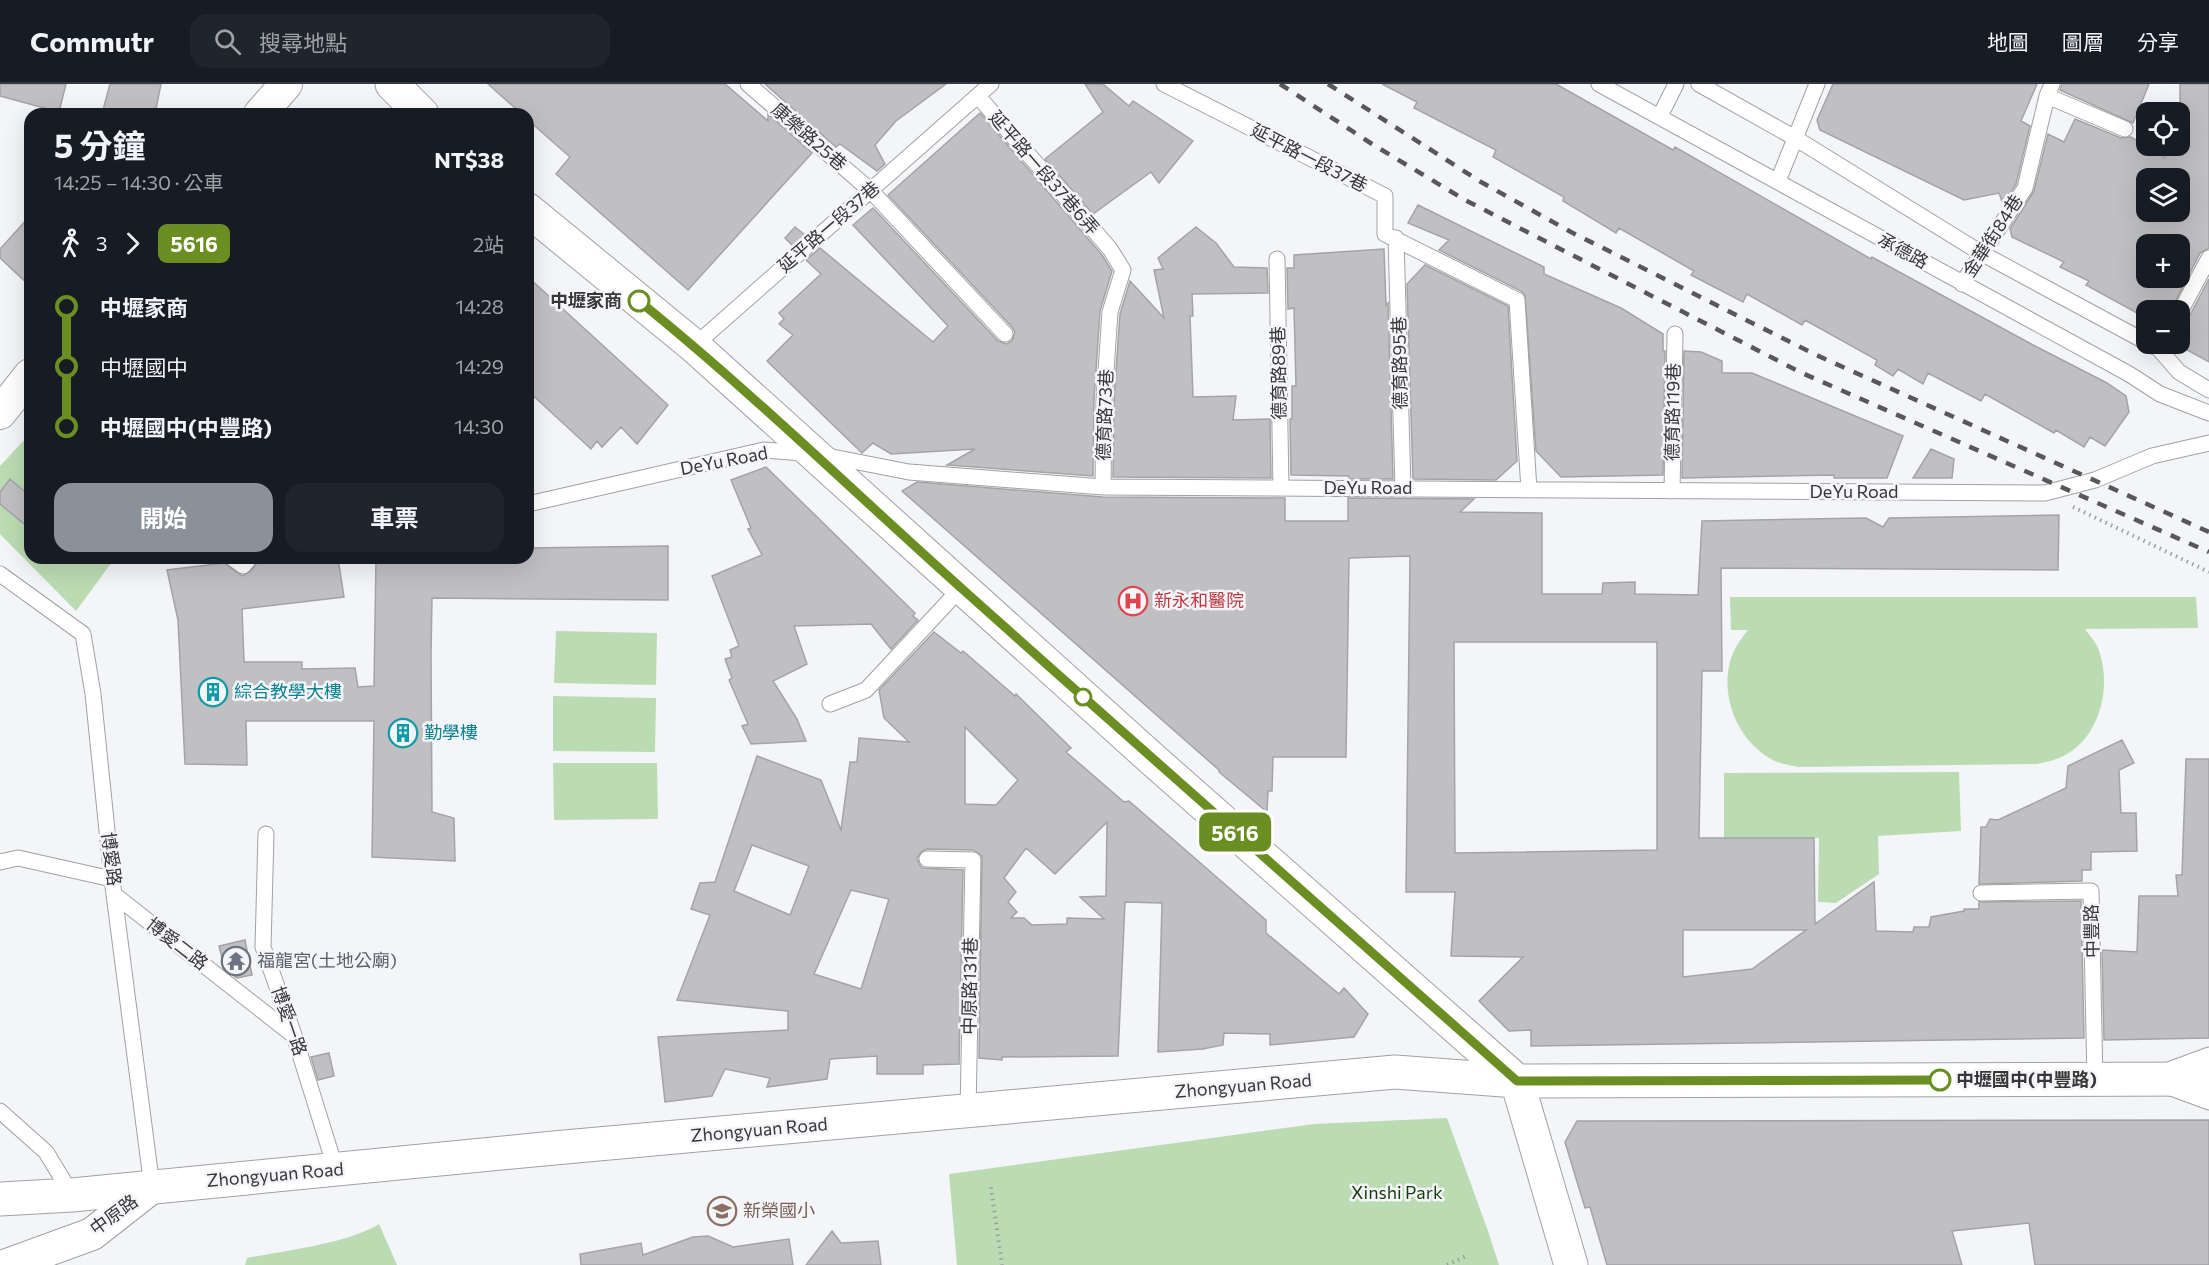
<!DOCTYPE html>
<html lang="zh-TW">
<meta charset="utf-8">
<style>
body{margin:0;font-family:Commissioner,"Noto Sans TC",sans-serif;background:#20242c;color:#f1f3f6;height:100vh;display:flex;flex-direction:column;font-size:22px;white-space:nowrap}
*{box-sizing:border-box;margin:0}
p{font-size:20px;color:#9ea1a6}
.icon{flex:none;width:33px;height:33px;fill:none;stroke:currentColor;stroke-width:2;stroke-linecap:round;stroke-linejoin:round}
.map{position:relative;flex:1;overflow:hidden}
.side{position:absolute;left:24px;top:24px;width:510px;height:456px;display:flex;flex-direction:column;background:#171b24;border-radius:18px;box-shadow:0 6px 24px #0002}
.side>*{flex:none}
.badge{padding:0 12px;border-radius:9px;font-size:21px;line-height:39px}
.tools{position:absolute;left:2136px;top:18px;display:grid;gap:12px}
.tools a{display:grid;place-items:center;width:54px;height:54px;border-radius:12px;background:#171b24;box-shadow:0 6px 24px #0002;font-size:30px}
.map>.badge{position:absolute;translate:-50% -50%;box-shadow:0 0 0 3px #fff}
.legs{display:flex;align-items:center;gap:9px;height:66px;padding:0 30px;font-size:20px}
.legs p{margin-inline-start:auto}
.head{display:flex;align-items:center;justify-content:space-between;height:102px;padding:0 30px}
h1{font-size:33px;font-weight:700;line-height:45px}
.cta{display:flex;gap:12px;margin-top:auto;padding:12px 30px}
.cta a{flex:1;height:69px;border-radius:18px;background:#8c9099;color:#fff;font-size:24px;font-weight:700;line-height:69px;text-align:center}
.cta a+a{background:#20242c;color:#f1f3f6}
ul{padding:0 30px;list-style:none}
li{display:flex;align-items:center;gap:21px;height:60px;font-size:22px}
li i{display:grid;place-items:center;width:9px;height:100%;margin:0 8px;background:currentColor}
li i::after{content:'';width:15px;height:15px;margin:-8px;border:4px solid;border-radius:50%;background:#171b24}
li p{margin-inline-start:auto}
li:first-child i{background:linear-gradient(#0000 50%,currentColor 0)}
li:last-child i{background:linear-gradient(currentColor 50%,#0000 0)}
header{display:flex;align-items:center;gap:36px;box-sizing:border-box;height:84px;padding:0 30px;background:#171b24;border-bottom:2px solid #363941}
header strong{font-size:28px}
nav{display:flex;gap:33px;margin-inline-start:auto;font-size:21px}
.search{width:420px;height:54px;background:#20242c;display:flex;align-items:center;gap:15px;box-sizing:border-box;padding:0 21px;border-radius:18px;color:#9ea1a6;font-size:22px}
.map>svg:first-child{display:block}
.green{fill:#bbdcb3}
.building{fill:#c0c0c3;stroke:#a4a4a7;stroke-width:1.5;fill-rule:evenodd}
.lines{fill:none;stroke-linecap:round;stroke-linejoin:round}
.service-casing{stroke:#a0a1a3;stroke-width:17}
.minor-casing{stroke:#a0a1a3;stroke-width:34}
.secondary-casing{stroke:#a0a1a3;stroke-width:35}
.path{stroke:#9e9fa1;stroke-width:4;stroke-dasharray:1.5 4.5;stroke-linecap:butt}
.service{stroke:#fff;stroke-width:15}
.minor{stroke:#fff;stroke-width:32}
.secondary{stroke:#fff;stroke-width:33}
.rail{stroke:#58585a;stroke-width:4.5;stroke-dasharray:10 10;stroke-linecap:butt}
.line-1-casing{stroke:#fff;stroke-width:14}
.line-1{stroke:#6b8e23;stroke-width:9}
.stop-1-dot{fill:#fff;stroke:#6b8e23;stroke-width:3}
.labels{text-anchor:middle;stroke-width:5;stroke-linejoin:round;paint-order:stroke}
.street-label{font-size:18px;fill:#373738;stroke:#f4f5f8}
.stop-label{font-size:18px;font-weight:bold;fill:#373738;stroke:#f4f5f8;text-anchor:end}
.health-label{font-size:18px;fill:#be3a42;stroke:#f4f5f8;text-anchor:start}
.culture-label{font-size:18px;fill:#0d838f;stroke:#f4f5f8;text-anchor:start}
.worship-label{font-size:18px;fill:#5b616d;stroke:#f4f5f8;text-anchor:start}
.park-label{font-size:18px;fill:#173a0e;stroke:#f4f5f8}
.education-label{font-size:18px;fill:#785e54;stroke:#f4f5f8;text-anchor:start}
</style>
<header>
<strong>Commutr</strong>
<div class="search"><svg class="icon" aria-label="search" viewBox="0 0 24 24"><circle cx="10" cy="10" r="6"/><path d="M15 15l6 6"/></svg>搜尋地點</div>
<nav><a>地圖</a><a>圖層</a><a>分享</a></nav>
</header>
<div class="map">
<svg width="2209" height="1181" viewBox="0 0 2209 1181">
<rect width="100%" height="100%" fill="#f4f5f8"/>
<path class="green" d="M 28,352 L 30,352 L 30,474 L 115,474 L 76,527 L 0,450 L 0,382 Z
M 1730,513 L 2196,513 L 2198,544 L 2085,545 C 2089,551 2095,557 2098,564 C 2113,602 2100,657 2059,674 C 2052,677 2044,678 2037,680 L 1798,683 C 1790,681 1782,680 1775,677 C 1740,660 1720,616 1730,578 C 1733,566 1740,556 1748,546 L 1731,546 Z
M 556,547 L 657,549 L 656,601 L 554,599 Z
M 553,612 L 656,614 L 655,668 L 553,667 Z
M 553,679 L 657,679 L 658,735 L 554,736 Z
M 1959,688 L 1961,747 L 1878,752 L 1879,790 L 1836,819 L 1818,818 L 1819,754 L 1724,754 L 1724,689 Z
M 1447,1034 L 1488,1147 L 1499,1181 L 957,1181 L 949,1090 L 1314,1040 Z
M 379,1140 L 397,1181 L 245,1181 L 247,1174 C 284,1167 349,1159 379,1140 Z"/>
<path class="building" d="M 0,0 L 66,0 L 59,28 L 0,12 Z
M 110,0 L 161,0 L 155,30 L 102,30 Z
M 488,0 L 725,0 L 768,37 L 768,30 L 812,69 L 688,206 L 556,90 L 570,73 L 528,36 L 528,30 L 522,30 Z
M 765,0 L 946,0 L 896,37 L 875,61 L 885,80 L 877,87 L 840,60 L 836,63 Z
M 1085,0 L 1103,0 L 1129,22 L 1133,17 L 1193,57 L 1159,99 L 1151,88 L 1093,130 L 1045,75 L 1103,28 Z
M 1382,0 L 1556,0 L 1673,66 L 1675,63 L 1871,175 L 1872,173 L 2033,261 L 2107,299 L 2126,312 L 2129,328 L 2105,362 L 2090,353 L 2084,363 L 2056,346 L 2054,349 L 1985,310 L 1981,317 L 1928,289 L 1923,300 L 1898,285 L 1893,292 L 1875,281 L 1877,276 L 1805,236 L 1802,241 L 1747,210 L 1743,218 L 1691,191 L 1694,187 L 1619,144 L 1616,149 L 1563,117 L 1564,113 L 1493,73 L 1496,66 L 1414,24 L 1417,18 Z
M 1833,0 L 2037,0 L 2021,37 L 2030,42 L 2016,100 L 2003,120 L 1999,109 L 1964,116 L 1820,46 L 1817,36 Z
M 2062,0 L 2149,0 L 2133,39 L 2060,6 Z
M 2180,0 L 2209,0 L 2209,164 L 2200,169 L 2171,226 L 2146,226 L 2146,234 L 2086,201 L 2089,197 L 2060,183 L 2064,178 L 2012,153 L 2010,145 L 2034,107 L 2048,50 L 2064,58 L 2075,35 L 2121,54 L 2131,53 L 2165,74 L 2171,62 L 2180,62 ZM 2146,94 L 2180,94 L 2180,128 L 2146,128 ZM 2146,160 L 2180,160 L 2180,194 L 2146,194 Z
M 980,29 L 1102,171 L 1112,187 L 1100,227 L 1094,315 L 1093,392 L 947,381 L 975,365 L 891,370 L 873,359 L 862,369 L 767,277 L 793,251 L 779,240 L 784,235 L 779,229 L 821,190 L 806,176 L 820,164 L 933,258 L 948,242 L 853,141 L 873,124 L 998,257 L 1007,260 L 1012,257 L 1015,248 L 1012,243 L 888,111 Z
M 1418,121 L 1544,183 L 1544,190 L 1621,224 L 1663,250 L 1663,267 L 1665,267 L 1663,391 L 1561,393 L 1536,367 L 1525,211 L 1521,207 L 1439,166 L 1449,156 L 1408,139 Z
M 30,132 L 30,202 L 0,174 L 0,165 Z
M 795,143 L 805,151 L 793,162 L 785,154 Z
M 1196,143 L 1216,159 L 1234,183 L 1267,184 L 1268,209 L 1192,210 L 1193,232 L 1190,232 L 1193,313 L 1236,312 L 1233,336 L 1270,335 L 1271,394 L 1113,393 L 1114,316 L 1120,230 L 1130,197 L 1164,234 L 1154,186 L 1163,185 L 1158,174 Z
M 1384,165 L 1386,221 L 1388,219 L 1393,395 L 1349,395 L 1349,392 L 1291,391 L 1290,335 L 1292,335 L 1292,302 L 1296,302 L 1294,224 L 1288,225 L 1287,184 L 1294,184 L 1294,171 Z
M 1425,181 L 1508,222 L 1517,377 L 1496,396 L 1413,395 L 1407,200 Z
M 528,193 L 668,321 L 637,360 L 621,343 L 602,363 L 597,357 L 591,365 L 528,307 Z
M 2209,195 L 2209,278 L 2180,262 L 2180,238 L 2189,233 Z
M 1684,267 L 1701,268 L 1722,277 L 1722,289 L 1752,289 L 1903,352 L 1887,394 L 1834,394 L 1834,391 L 1682,394 Z
M 1931,365 L 1954,375 L 1952,394 L 1913,394 Z
M 766,383 L 915,529 L 913,532 L 918,536 L 891,565 L 871,540 L 794,542 L 807,580 L 773,597 L 797,635 L 806,657 L 751,660 L 742,642 L 748,640 L 729,596 L 732,594 L 725,575 L 732,573 L 730,566 L 739,562 L 712,492 L 762,471 L 748,445 L 751,444 L 731,396 Z
M 10,395 L 30,412 L 30,445 L 0,420 L 0,408 Z
M 917,398 L 1103,413 L 1285,414 L 1285,437 L 1348,437 L 1348,414 L 1474,415 L 1460,428 L 1542,429 L 1542,510 L 1602,510 L 1603,499 L 1635,498 L 1635,510 L 1698,511 L 1702,437 L 1866,434 L 1883,443 L 1889,434 L 2059,431 L 2058,486 L 1721,484 L 1722,587 L 1702,587 L 1699,754 L 1814,754 L 1815,840 L 1874,798 L 1876,847 L 1913,848 L 1914,843 L 1929,843 L 1931,833 L 1964,827 L 1964,825 L 1979,825 L 1979,818 L 2081,817 L 2084,954 L 1531,962 L 1531,946 L 1509,947 L 1479,917 L 1523,873 L 1451,872 L 1455,808 L 1406,808 L 1410,472 L 1349,474 L 1346,673 L 1273,673 L 1272,707 L 1268,707 L 1267,728 L 1219,688 L 1219,686 L 902,407 ZM 1454,558 L 1657,558 L 1657,766 L 1455,769 ZM 1683,846 L 1806,846 L 1752,885 L 1683,893 Z
M 668,462 L 668,516 L 432,514 L 431,570 L 432,728 L 454,734 L 455,777 L 372,773 L 374,637 L 246,637 L 247,681 L 185,680 L 178,536 L 167,486 L 224,479 L 242,492 L 250,488 L 260,475 L 338,474 L 344,513 L 242,525 L 244,578 L 302,578 L 302,585 L 355,584 L 358,603 L 374,602 L 376,474 L 528,474 L 528,464 Z
M 934,548 L 961,569 L 963,567 L 1015,612 L 1016,610 L 1071,664 L 1066,668 L 1124,718 L 1129,717 L 1266,836 L 1266,849 L 1339,910 L 1344,904 L 1368,930 L 1354,953 L 1270,961 L 1270,950 L 1224,949 L 1223,961 L 1203,965 L 1158,968 L 1162,819 L 1125,818 L 1118,972 L 1002,973 L 1002,976 L 979,974 L 982,772 L 973,766 L 927,765 L 922,767 L 917,774 L 919,780 L 922,784 L 963,786 L 959,980 L 923,981 L 923,990 L 877,990 L 877,972 L 830,975 L 827,995 L 767,1003 L 770,994 L 725,985 L 712,1012 L 665,1018 L 658,953 L 788,946 L 788,927 L 677,916 L 710,831 L 691,825 L 700,799 L 715,798 L 757,672 L 821,696 L 841,746 L 850,678 L 857,678 L 859,654 L 909,658 L 884,634 L 879,606 ZM 965,643 L 1018,696 L 996,721 L 965,720 ZM 1107,738 L 1106,812 L 1080,813 L 1104,835 L 1067,834 L 1067,840 L 1032,841 L 1024,834 L 1011,834 L 1017,828 L 1008,818 L 1016,808 L 1004,794 L 1026,764 L 1055,790 ZM 752,761 L 809,782 L 790,831 L 734,807 ZM 851,806 L 889,815 L 861,905 L 814,890 Z
M 2122,656 L 2134,679 L 2119,686 L 2121,729 L 2136,729 L 2137,767 L 2091,768 L 2091,786 L 2082,786 L 2082,797 L 1979,800 L 1981,743 L 1986,743 L 1990,735 L 1998,736 L 2066,704 L 2068,682 Z
M 2186,675 L 2209,675 L 2209,954 L 2104,956 L 2102,866 L 2137,868 L 2139,812 L 2178,812 L 2176,791 L 2182,791 Z
M 245,856 L 252,891 L 237,894 L 225,885 L 219,862 Z
M 329,969 L 334,992 L 318,996 L 311,973 Z
M 2209,1036 L 2209,1181 L 2035,1181 L 2029,1139 L 1952,1147 L 1962,1181 L 1607,1181 L 1590,1123 L 1585,1124 L 1565,1058 L 1577,1037 Z
M 832,1147 L 841,1159 L 878,1157 L 881,1181 L 806,1181 Z
M 708,1152 L 733,1163 L 789,1155 L 793,1181 L 581,1181 L 580,1170 L 641,1159 L 643,1171 L 693,1153 Z"/>
<g class="lines">
<g class="service-casing">
<path id="service" d="M 748,0 L 871,107 L 1005,250
M 1164,0 L 1385,112 L 1385,150 L 1517,216 L 1529,406
M 1599,0 L 2129,290 L 2160,310 L 2209,329
M 1699,0 L 1795,54 L 1981,169 L 2146,258
M 978,12 L 1110,165 L 1123,186 L 1110,228 L 1104,316 L 1103,403
M 2047,12 L 2125,45
M 1660,32 L 1676,0
M 1778,97 L 1817,0
M 1396,154 L 1403,404
M 1277,175 L 1281,404
M 1962,200 L 2025,104 L 2047,12 L 2052,0
M 2180,228 L 2209,174
M 2149,260 L 2159,265 L 2179,288 L 2209,306
M 694,262 L 991,0
M 1672,407 L 1675,250
M 528,420 L 764,366 L 817,370 L 909,388 L 1103,403 L 2045,409 L 2095,396 L 2152,372 L 2209,359
M 232,474 L 243,482 L 250,474
M 0,490 L 83,550 L 93,610 L 112,795 L 152,1103
M 830,620 L 866,606 L 961,504
M 266,750 L 263,863 L 294,951 L 336,1086
M 927,775 L 973,776 L 968,1027
M 0,778 L 18,774 L 112,795
M 1981,809 L 2091,807 L 2095,996
M 116,812 L 293,951
M 2171,985 L 2209,971
M 2171,1004 L 2209,1018
M 0,1027 L 46,1068 L 72,1111"/>
</g>
<g class="minor-casing">
<path id="minor" d="M 260,30 L 286,0
M 0,329 L 30,291
M 7,1181 L 92,1150 L 152,1103"/>
</g>
<g class="secondary-casing">
<path id="secondary" d="M 392,0 L 422,30
M 528,126 L 694,262 L 1151,674 L 1517,997 L 1571,1181
M 0,1115 L 72,1111 L 554,1064 L 1395,988 L 1517,997 L 2209,995"/>
</g>
<path class="path" d="M 2073,423 L 2209,488
M 991,1103 L 1002,1181
M 1447,1181 L 1466,1172"/>
<use href="#service" class="service"/>
<use href="#minor" class="minor"/>
<use href="#secondary" class="secondary"/>
<path class="rail" d="M 1280,0 L 1372,60 L 1465,116 L 1802,289 L 2209,468
M 1328,0 L 1481,98 L 1571,148 L 1814,270 L 2209,448"/>
</g>
<g class="lines">
<g class="line-1-casing">
<path id="line-1" d="M 639,217 C 754,310 859,413 969,511 C 1151,674 1335,835 1517,997 L 1940,996"/>
</g>
<use href="#line-1" class="line-1"/>
</g>
<defs>
<g id="hospital-ring" transform="scale(1.5)"><circle r="9.5" fill="#f4f5f8" stroke="#e0444e" stroke-width="1.5"/><path d="M-5-5h3v3.5h4V-5h3V5h-3V1.5h-4V5h-3Z" fill="#e0444e"/></g>
<g id="building-ring" transform="scale(1.5)"><circle r="9.5" fill="#f4f5f8" stroke="#0f9aa8" stroke-width="1.5"/><path d="M-4-6H4V6H1V3H-1V6H-4ZM-2.5-4.3h1.7v1.8h-1.7ZM.8-4.3h1.7v1.8H.8ZM-2.5-1h1.7V.8h-1.7ZM.8-1h1.7V.8H.8Z" fill="#0f9aa8"/></g>
<g id="temple-ring" transform="scale(1.5)"><circle r="9.5" fill="#f4f5f8" stroke="#6b7280" stroke-width="1.5"/><path d="M0-6L5-2H3V0L6.5 2.5H4V6H1.5V3h-3V6H-4V2.5H-6.5L-3 0V-2H-5Z" fill="#6b7280"/></g>
<g id="school-ring" transform="scale(1.5)"><circle r="9.5" fill="#f4f5f8" stroke="#8d6e63" stroke-width="1.5"/><path d="M0-5L7-2L0 1L-7-2ZM-4 1L0 2.5L4 1V4Q0 6-4 4Z" fill="#8d6e63"/></g>
</defs>
<g fill-rule="evenodd">
<use href="#hospital-ring" x="1133" y="517"/>
<use href="#building-ring" x="213" y="608"/>
<use href="#building-ring" x="403" y="649"/>
<use href="#temple-ring" x="236" y="877"/>
<use href="#school-ring" x="722" y="1127"/>
</g>
<g class="stop-1-dot">
<circle cx="639" cy="217" r="10"/>
<circle cx="1083" cy="613" r="8"/>
<circle cx="1940" cy="996" r="10"/>
</g>
<g class="labels">
<g class="street-label">
<text transform="translate(809 53) rotate(41)" y="6">康樂路25巷</text>
<text transform="translate(1309 74) rotate(27)" y="6">延平路一段37巷</text>
<text transform="translate(1044 89) rotate(49)" y="6">延平路一段37巷6弄</text>
<text transform="translate(829 143) rotate(-41)" y="6">延平路一段37巷</text>
<text transform="translate(1993 152) rotate(-57)" y="6">金華街84巷</text>
<text transform="translate(1903 167) rotate(29)" y="6">承德路</text>
<text transform="translate(1400 279) rotate(-91)" y="6">德育路95巷</text>
<text transform="translate(1279 289) rotate(-91)" y="6">德育路89巷</text>
<text transform="translate(1673 328) rotate(-89)" y="6">德育路119巷</text>
<text transform="translate(1105 331) rotate(-88)" y="6">德育路73巷</text>
<text transform="translate(724 377) rotate(-11)" y="6">DeYu Road</text>
<text x="1368" y="410">DeYu Road</text>
<text x="1854" y="414">DeYu Road</text>
<text transform="translate(111 775) rotate(83)" y="6">博愛路</text>
<text transform="translate(2092 847) rotate(-91)" y="6">中豐路</text>
<text transform="translate(177 860) rotate(38)" y="6">博愛二路</text>
<text transform="translate(970 902) rotate(-89)" y="6">中原路131巷</text>
<text transform="translate(289 937) rotate(71)" y="6">博愛一路</text>
<text transform="translate(1243 1002) rotate(-5)" y="6">Zhongyuan Road</text>
<text transform="translate(759 1046) rotate(-5)" y="6">Zhongyuan Road</text>
<text transform="translate(275 1091) rotate(-5)" y="6">Zhongyuan Road</text>
<text transform="translate(114 1131) rotate(-36)" y="6">中原路</text>
</g>
<g class="stop-label">
<text x="622" y="223">中壢家商</text>
<text x="1956" y="1002" text-anchor="start">中壢國中(中豐路)</text>
</g>
<g class="health-label">
<text x="1154" y="523">新永和醫院</text>
</g>
<g class="culture-label">
<text x="234" y="614">綜合教學大樓</text>
<text x="424" y="655">勤學樓</text>
</g>
<g class="worship-label">
<text x="257" y="883">福龍宮(土地公廟)</text>
</g>
<g class="park-label">
<text x="1397" y="1115">Xinshi Park</text>
</g>
<g class="education-label">
<text x="743" y="1133">新榮國小</text>
</g>
</g>
</svg>
<div class="tools">
<a><svg class="icon" aria-label="locate" viewBox="0 0 24 24"><circle cx="12" cy="12" r="6"/><path d="M12 2v4M12 18v4M2 12h4M18 12h4"/></svg></a>
<a><svg class="icon" aria-label="layers" viewBox="0 0 24 24"><path d="M12 4l9 5-9 5-9-5zM3 14l9 5 9-5"/></svg></a>
<a>+</a>
<a>−</a>
</div>
<b class="badge" style="left:1235px;top:748px;background:#6b8e23;color:#fff">5616</b>
<section class="side">
<div class="head"><div><h1>5 分鐘</h1><p>14:25 – 14:30 · 公車</p></div><b>NT$38</b></div>
<div class="legs"><svg class="icon" aria-label="walk" viewBox="0 0 24 24"><circle cx="13" cy="4" r="2"/><path d="M13 8l-2 6 4 7M11 14l-3 7M7 12l3-4h3l4 4"/></svg>3<svg class="icon" aria-label="forward" viewBox="0 0 24 24"><path d="M9 5l7 7-7 7"/></svg><b class="badge" style="background:#6b8e23;color:#fff">5616</b><p>2站</p></div>
<ul>
<li><i style="color:#6b8e23"></i><b>中壢家商</b><p>14:28</p></li>
<li><i style="color:#6b8e23"></i><span>中壢國中</span><p>14:29</p></li>
<li><i style="color:#6b8e23"></i><b>中壢國中(中豐路)</b><p>14:30</p></li>
</ul>
<div class="cta"><a>開始</a><a>車票</a></div>
</section>
</div>
